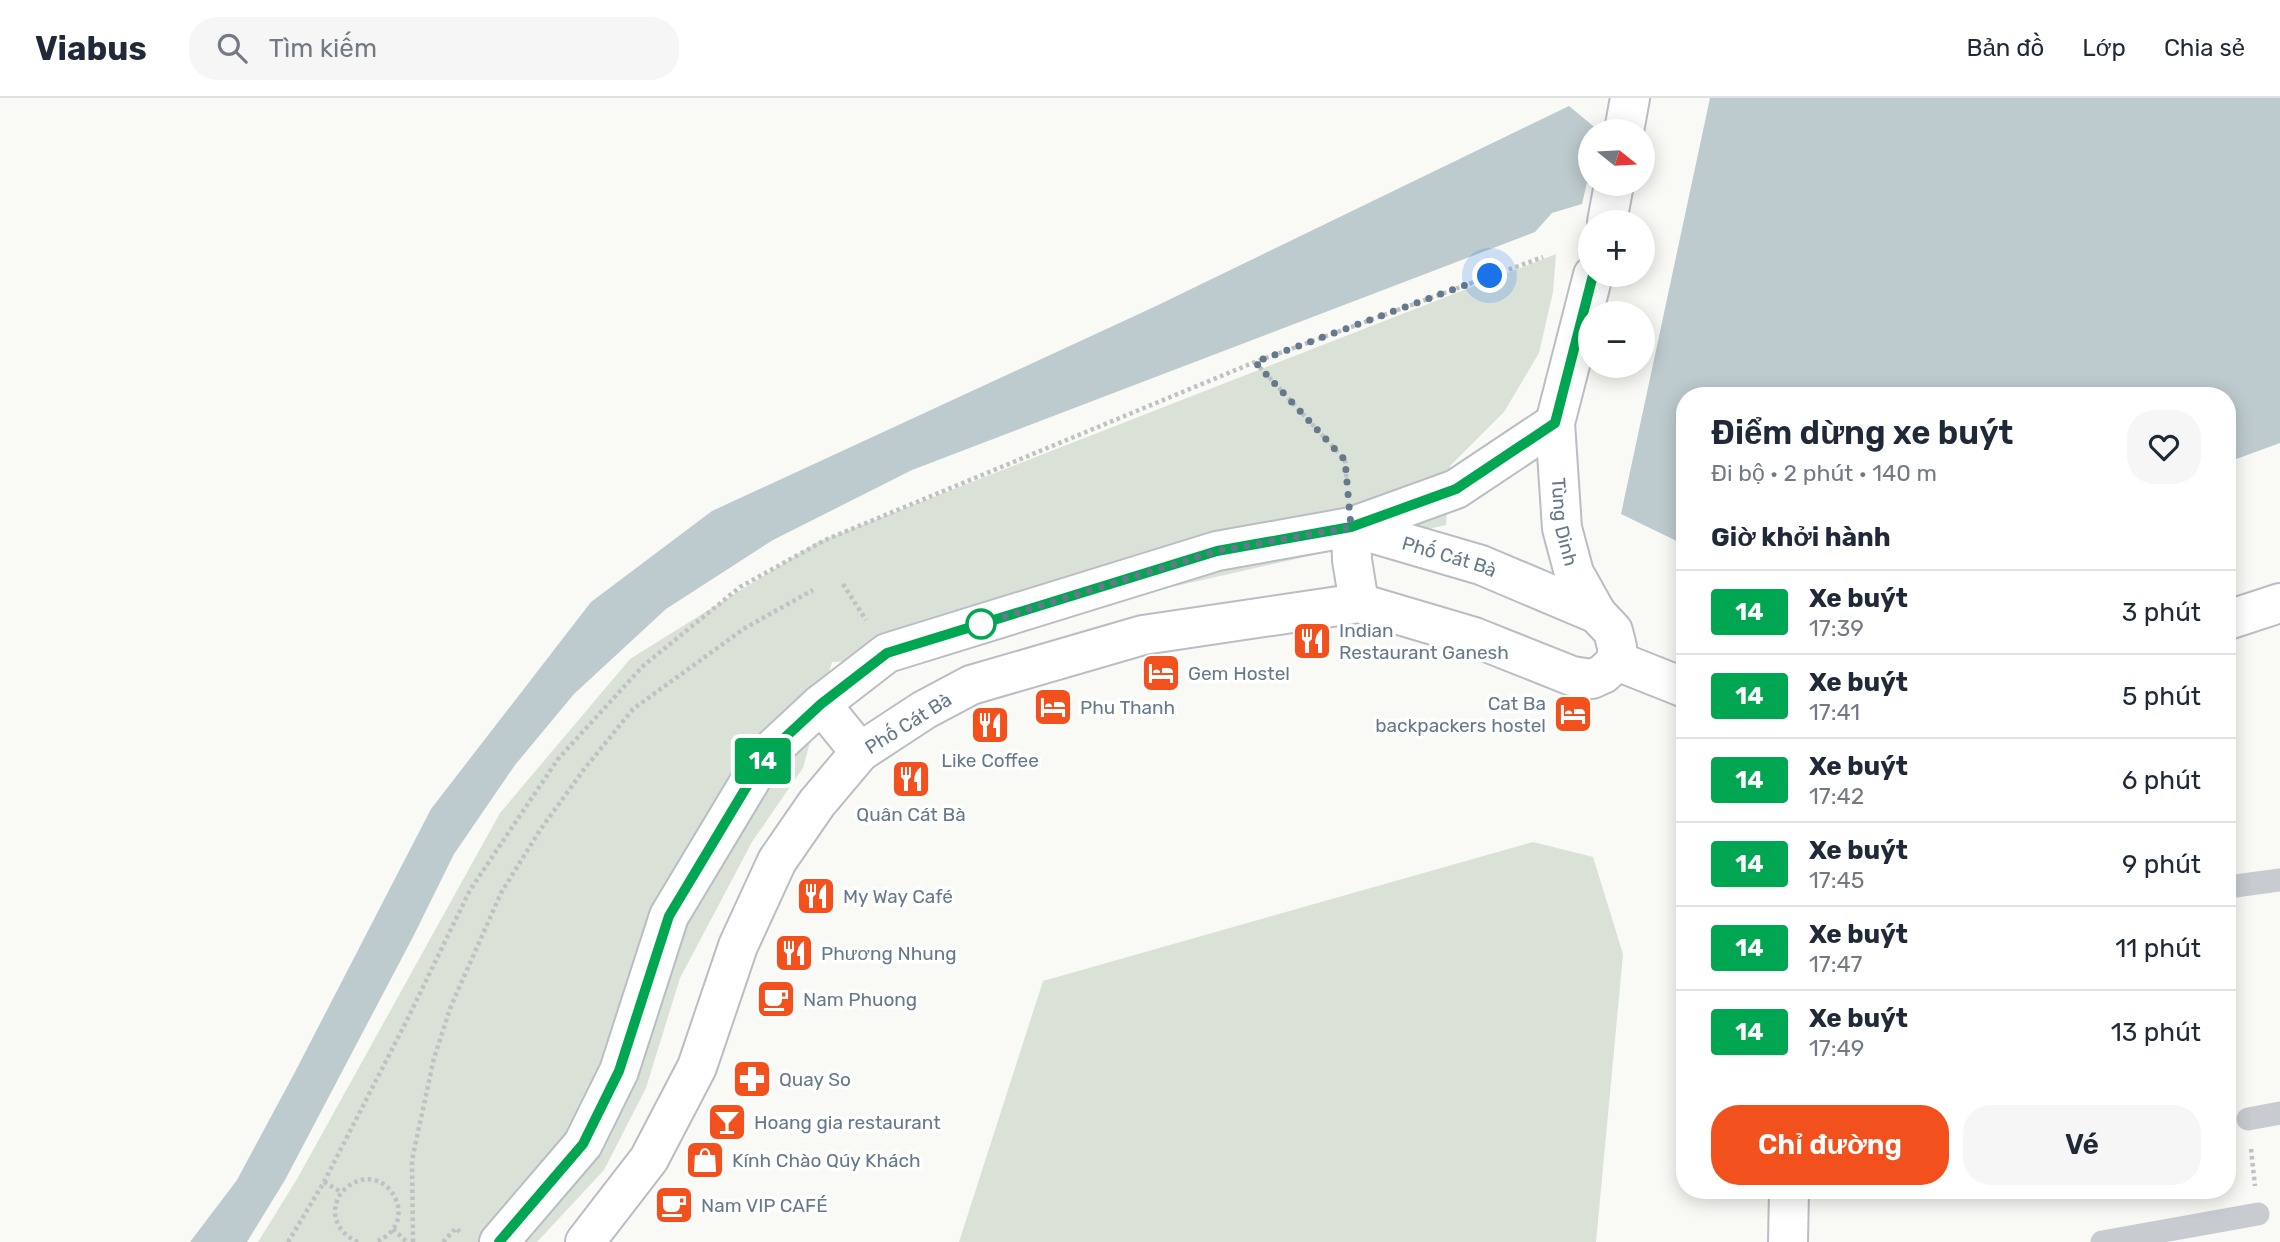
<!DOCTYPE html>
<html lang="vi">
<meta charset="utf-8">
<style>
body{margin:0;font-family:Rubik,sans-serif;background:#f6f6f7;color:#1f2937;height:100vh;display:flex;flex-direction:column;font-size:26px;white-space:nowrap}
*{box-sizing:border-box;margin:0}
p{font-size:23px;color:#747a83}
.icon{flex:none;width:38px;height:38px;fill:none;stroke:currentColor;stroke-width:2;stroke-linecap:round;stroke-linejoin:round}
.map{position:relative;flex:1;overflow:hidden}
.panel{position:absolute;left:1676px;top:289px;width:560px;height:812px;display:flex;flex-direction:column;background:#fff;border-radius:28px;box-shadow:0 4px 18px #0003}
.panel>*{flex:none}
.badge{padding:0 14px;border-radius:5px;font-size:24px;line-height:46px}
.needle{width:46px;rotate:108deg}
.tools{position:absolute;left:1578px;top:21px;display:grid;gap:14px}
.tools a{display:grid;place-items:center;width:77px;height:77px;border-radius:50%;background:#fff;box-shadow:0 4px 18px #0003;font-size:35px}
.you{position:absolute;width:35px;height:35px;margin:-18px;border:5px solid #fff;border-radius:50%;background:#1a73e8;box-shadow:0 0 0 10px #1a73e833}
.map>.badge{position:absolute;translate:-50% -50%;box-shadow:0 0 0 4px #fff}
h2{padding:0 35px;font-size:26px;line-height:63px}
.round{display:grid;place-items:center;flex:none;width:74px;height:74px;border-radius:28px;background:#f6f6f7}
.overview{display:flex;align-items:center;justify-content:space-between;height:119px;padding:0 35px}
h1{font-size:33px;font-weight:600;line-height:52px}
.button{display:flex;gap:14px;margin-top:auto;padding:14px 35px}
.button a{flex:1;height:80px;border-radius:28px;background:#f2511d;color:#fff;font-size:28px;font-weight:600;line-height:80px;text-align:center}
.button a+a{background:#f6f6f7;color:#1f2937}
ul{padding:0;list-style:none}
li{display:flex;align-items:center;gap:21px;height:84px;padding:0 35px;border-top:2px solid #e0e1e3}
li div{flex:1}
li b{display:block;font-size:26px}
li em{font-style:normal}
li .badge{min-width:77px;font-weight:700;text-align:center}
header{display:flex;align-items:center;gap:42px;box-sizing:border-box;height:98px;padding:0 35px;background:#fff;border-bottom:2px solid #e0e1e3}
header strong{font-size:33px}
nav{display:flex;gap:38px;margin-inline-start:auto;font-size:24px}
.search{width:490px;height:63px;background:#f6f6f7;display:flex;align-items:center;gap:18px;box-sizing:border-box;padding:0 24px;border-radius:28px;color:#747a83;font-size:26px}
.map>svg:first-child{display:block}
.green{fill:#dae1d7}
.water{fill:#bdcace}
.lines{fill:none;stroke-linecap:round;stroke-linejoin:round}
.secondary-casing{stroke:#b8bec3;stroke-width:42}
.path{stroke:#bfc2c4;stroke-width:4.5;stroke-dasharray:3.5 3.5;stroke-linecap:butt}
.lane{stroke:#c8ccd0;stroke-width:23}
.secondary{stroke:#fff;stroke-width:38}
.line-casing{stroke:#fff;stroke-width:16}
.line{stroke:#00a651;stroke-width:10}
.walk{stroke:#65798a;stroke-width:7;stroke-dasharray:0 12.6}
.stop-dot{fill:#fff;stroke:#00a651;stroke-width:3.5}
.labels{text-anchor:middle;stroke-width:7;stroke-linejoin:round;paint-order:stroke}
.street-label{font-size:19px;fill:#65798a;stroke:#fff}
.poi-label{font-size:19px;fill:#65798a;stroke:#fff;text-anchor:start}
</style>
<header>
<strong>Viabus</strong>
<div class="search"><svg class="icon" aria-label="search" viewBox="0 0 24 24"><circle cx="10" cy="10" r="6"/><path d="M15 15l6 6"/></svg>Tìm kiếm</div>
<nav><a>Bản đồ</a><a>Lớp</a><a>Chia sẻ</a></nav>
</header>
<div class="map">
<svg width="2280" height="1144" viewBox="0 0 2280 1144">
<rect width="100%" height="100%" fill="#f9f9f6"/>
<path class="green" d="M 1556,156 L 1553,194 L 1539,255 L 1504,314 L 1450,368 L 1446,427 L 986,531 L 919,560 L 832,564 L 803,670 L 752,744 L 680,880 L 646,990 L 604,1072 L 537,1144 L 258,1144 L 297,1081 L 500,715 L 630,561 L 818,444 Z
M 1533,744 L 1593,759 L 1623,856 L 1596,1144 L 959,1144 L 1043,883 Z"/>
<path class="water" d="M 1710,0 L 2280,0 L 2280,345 L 2228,364 L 2228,298 L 1685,298 L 1685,447 L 1621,416 Z
M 1569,8 L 1598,32 L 1591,33 L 1591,67 L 1582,106 L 1552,115 L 1535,134 L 912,372 L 773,442 L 666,511 L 574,596 L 515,667 L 454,756 L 414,837 L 285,1082 L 247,1144 L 190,1144 L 237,1082 L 295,974 L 431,711 L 591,504 L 712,413 L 1154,209 Z"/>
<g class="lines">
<g class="secondary-casing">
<g id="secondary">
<path d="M 1624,33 L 1630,0"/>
<path d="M 1607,124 L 1614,86"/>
<path id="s1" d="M 1593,177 L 1555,325 L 1562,430 L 1574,475 L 1597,516"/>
<path d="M 1351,429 L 1456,391 L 1555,325"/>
<path d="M 1351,429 L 1352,462 L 1359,505"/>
<path d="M 2228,522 L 2280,505"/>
<path d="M 1617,563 L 1685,590"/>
<path d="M 821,606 L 860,654"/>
<path id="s2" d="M 499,1144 L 583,1046 L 619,973 L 669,818 L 765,658 L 821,606 L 887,555 L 1217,453 L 1351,429 L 1481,467 L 1597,516 L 1613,533 L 1617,549 L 1617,563 L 1603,576 L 1592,581 L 1572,578 L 1474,539 L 1359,505 L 1143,537 L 971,587 L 924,612 L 860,654 L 817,705 L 777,763 L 738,848 L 697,969 L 649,1061 L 585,1144"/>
<path d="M 1788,1144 L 1789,1092"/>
</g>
</g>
<path class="path" d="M 1255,264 L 1345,362 L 1347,389
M 843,486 L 866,522
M 2251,1051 L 2255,1088
M 324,1084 L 341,1094
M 393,1131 L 407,1144
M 288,1144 L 324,1084 L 407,922 L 470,792 L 558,661 L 643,568 L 740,489 L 825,442 L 1255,264 L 1543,159
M 358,1144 C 346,1139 336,1129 335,1115 C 335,1106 338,1097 345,1091 C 384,1056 426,1125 375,1144
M 413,1144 L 412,1062 L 434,960 L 451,908 L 501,795 L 540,732 L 585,670 L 633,611 L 745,530 L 813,492
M 443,1144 L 456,1130 L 462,1136"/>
<path class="lane" d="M 2228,789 L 2280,782
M 2248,1021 L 2280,1015
M 2102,1144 L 2258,1116"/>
<use href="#secondary" class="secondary"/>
</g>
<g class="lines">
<g class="line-casing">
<path id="line" d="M 499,1144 L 583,1046 L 619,973 L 669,818 L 765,658 L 821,606 L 887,555 L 1217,453 L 1351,429 L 1456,391 L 1555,325 L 1593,177"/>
</g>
<use href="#line" class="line"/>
<path class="walk" d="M 981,526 L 1217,453 L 1351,429 L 1345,362 L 1255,264 L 1490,178"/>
</g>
<defs>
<g id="restaurant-square" transform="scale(2.0125)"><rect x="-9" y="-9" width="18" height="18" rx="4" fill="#f2511d" stroke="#fff"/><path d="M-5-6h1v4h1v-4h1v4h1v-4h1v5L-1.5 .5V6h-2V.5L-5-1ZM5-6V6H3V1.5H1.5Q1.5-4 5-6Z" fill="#fff"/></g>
<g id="hotel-square" transform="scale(2.0125)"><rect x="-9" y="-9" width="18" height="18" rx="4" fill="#f2511d" stroke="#fff"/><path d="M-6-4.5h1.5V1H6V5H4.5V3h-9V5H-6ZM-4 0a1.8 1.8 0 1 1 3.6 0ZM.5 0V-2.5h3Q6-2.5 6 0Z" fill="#fff"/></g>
<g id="cafe-square" transform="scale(2.0125)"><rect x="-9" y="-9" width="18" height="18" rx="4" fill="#f2511d" stroke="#fff"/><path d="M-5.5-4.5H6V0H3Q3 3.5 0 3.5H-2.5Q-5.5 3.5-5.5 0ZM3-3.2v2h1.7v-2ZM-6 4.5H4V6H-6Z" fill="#fff"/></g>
<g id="pharmacy-square" transform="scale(2.0125)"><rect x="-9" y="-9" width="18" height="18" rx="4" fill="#f2511d" stroke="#fff"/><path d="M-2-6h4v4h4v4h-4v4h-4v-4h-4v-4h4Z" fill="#fff"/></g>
<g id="bar-square" transform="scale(2.0125)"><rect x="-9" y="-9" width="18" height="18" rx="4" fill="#f2511d" stroke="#fff"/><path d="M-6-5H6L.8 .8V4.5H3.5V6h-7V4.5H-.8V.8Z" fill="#fff"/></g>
<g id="shop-square" transform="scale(2.0125)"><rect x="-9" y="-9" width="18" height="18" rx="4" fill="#f2511d" stroke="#fff"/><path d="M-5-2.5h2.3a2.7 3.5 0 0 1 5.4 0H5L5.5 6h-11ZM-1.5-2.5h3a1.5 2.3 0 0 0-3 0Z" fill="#fff"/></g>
</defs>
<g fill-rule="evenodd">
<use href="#restaurant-square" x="1312" y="543"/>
<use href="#hotel-square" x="1161" y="575"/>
<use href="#hotel-square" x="1053" y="609"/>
<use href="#hotel-square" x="1573" y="616"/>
<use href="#restaurant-square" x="990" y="627"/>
<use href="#restaurant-square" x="911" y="681"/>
<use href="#restaurant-square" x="816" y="798"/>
<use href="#restaurant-square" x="794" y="855"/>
<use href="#cafe-square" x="776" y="901"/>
<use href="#pharmacy-square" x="752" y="981"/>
<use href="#bar-square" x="727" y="1024"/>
<use href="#shop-square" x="705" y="1062"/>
<use href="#cafe-square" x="674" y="1107"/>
</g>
<circle class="stop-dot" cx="981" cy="526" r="14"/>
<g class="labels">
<g class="street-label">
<text dy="7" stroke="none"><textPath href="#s1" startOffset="252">Tùng Dinh</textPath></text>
<text dy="7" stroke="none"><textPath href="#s2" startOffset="1304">Phố Cát Bà</textPath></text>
<text transform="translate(908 625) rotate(-32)" y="7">Phố Cát Bà</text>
</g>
<g class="poi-label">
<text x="1339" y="539">Indian<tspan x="1339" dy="22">Restaurant Ganesh</tspan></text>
<text x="1188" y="582">Gem Hostel</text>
<text x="1546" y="612" text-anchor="end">Cat Ba<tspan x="1546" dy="22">backpackers hostel</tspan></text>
<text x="1080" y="616">Phu Thanh</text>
<text x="990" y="669" text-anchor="middle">Like Coffee</text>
<text x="911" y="723" text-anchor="middle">Quân Cát Bà</text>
<text x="843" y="805">My Way Café</text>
<text x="821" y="862">Phương Nhung</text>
<text x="803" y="908">Nam Phuong</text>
<text x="779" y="988">Quay So</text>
<text x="754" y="1031">Hoang gia restaurant</text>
<text x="732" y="1069">Kính Chào Qúy Khách</text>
<text x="701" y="1114">Nam VIP CAFÉ</text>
</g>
</g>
</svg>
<div class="tools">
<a><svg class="needle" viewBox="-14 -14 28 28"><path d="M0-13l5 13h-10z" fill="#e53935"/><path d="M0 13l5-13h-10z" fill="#747a83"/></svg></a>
<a>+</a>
<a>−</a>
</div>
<div class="you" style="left:1490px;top:178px"></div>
<b class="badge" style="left:763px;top:663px;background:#00a651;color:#fff">14</b>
<section class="panel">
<div class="overview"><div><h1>Điểm dừng xe buýt</h1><p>Đi bộ · 2 phút · 140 m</p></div><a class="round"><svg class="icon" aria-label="heart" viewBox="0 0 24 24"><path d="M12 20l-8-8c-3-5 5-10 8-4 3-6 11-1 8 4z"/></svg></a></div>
<h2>Giờ khởi hành</h2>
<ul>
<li><span class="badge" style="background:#00a651;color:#fff">14</span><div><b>Xe buýt</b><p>17:39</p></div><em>3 phút</em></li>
<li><span class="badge" style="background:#00a651;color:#fff">14</span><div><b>Xe buýt</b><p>17:41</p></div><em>5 phút</em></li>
<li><span class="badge" style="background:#00a651;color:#fff">14</span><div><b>Xe buýt</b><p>17:42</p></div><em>6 phút</em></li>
<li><span class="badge" style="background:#00a651;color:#fff">14</span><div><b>Xe buýt</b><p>17:45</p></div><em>9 phút</em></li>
<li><span class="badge" style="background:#00a651;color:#fff">14</span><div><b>Xe buýt</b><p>17:47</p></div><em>11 phút</em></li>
<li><span class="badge" style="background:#00a651;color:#fff">14</span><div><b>Xe buýt</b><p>17:49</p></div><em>13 phút</em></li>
</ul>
<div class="button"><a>Chỉ đường</a><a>Vé</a></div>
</section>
</div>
